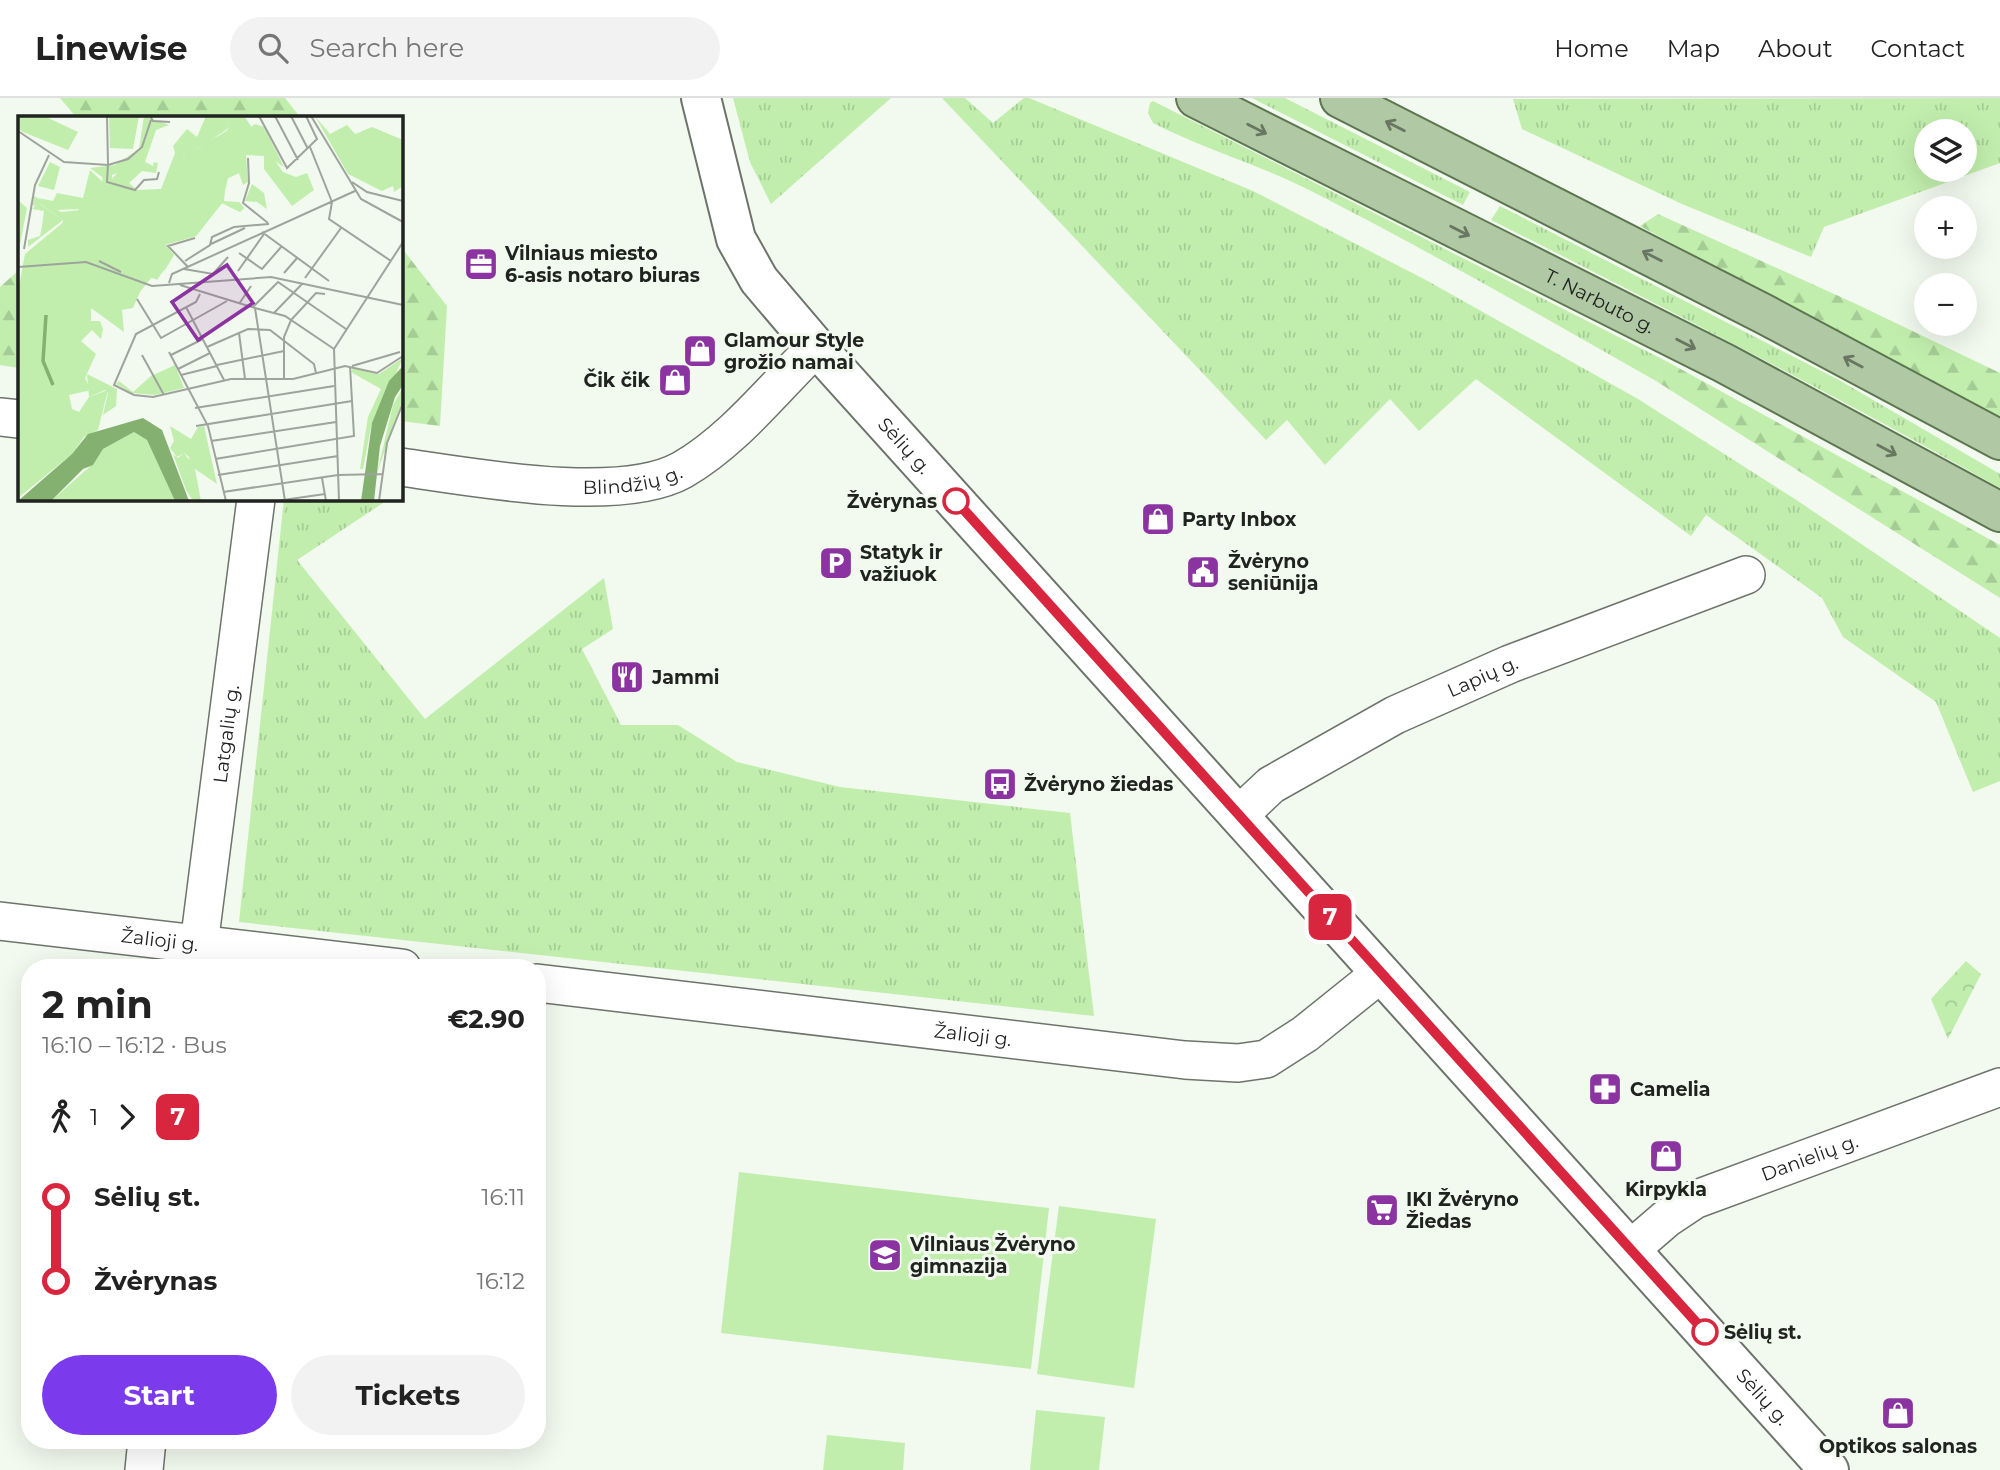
<!DOCTYPE html>
<meta charset="utf-8">
<style>
body{margin:0;font-family:Montserrat,sans-serif;background:#f2f2f2;color:#222;height:100vh;display:flex;flex-direction:column;font-size:26px;white-space:nowrap}
*{box-sizing:border-box;margin:0}
p{font-size:23px;color:#767676}
.icon{flex:none;width:38px;height:38px;fill:none;stroke:currentColor;stroke-width:2;stroke-linecap:round;stroke-linejoin:round}
.map{position:relative;flex:1;overflow:hidden}
.details{position:absolute;left:21px;top:861px;width:525px;height:490px;display:flex;flex-direction:column;background:#fff;border-radius:28px;box-shadow:0 7px 28px #0002}
.details>*{flex:none}
.badge{padding:0 14px;border-radius:10px;font-size:24px;line-height:46px}
.fabs{position:absolute;left:1914px;top:21px;display:grid;gap:14px}
.fabs a{display:grid;place-items:center;width:63px;height:63px;border-radius:50%;background:#fff;box-shadow:0 7px 28px #0002;font-size:35px}
.map>.badge{position:absolute;translate:-50% -50%;box-shadow:0 0 0 4px #fff}
.legs{display:flex;align-items:center;gap:10px;height:77px;padding:0 21px;font-size:23px}
.legs p{margin-inline-start:auto}
.head{display:flex;align-items:center;justify-content:space-between;height:119px;padding:0 21px}
h1{font-size:38px;font-weight:700;line-height:52px}
.action{display:flex;gap:14px;margin-top:auto;padding:14px 21px}
.action a{flex:1;height:80px;border-radius:42px;background:#7c3aed;color:#fff;font-size:28px;font-weight:700;line-height:80px;text-align:center}
.action a+a{background:#f2f2f2;color:#222}
ul{padding:0 21px;list-style:none}
li{display:flex;align-items:center;gap:24px;height:84px;font-size:26px}
li i{display:grid;place-items:center;width:10px;height:100%;margin:0 9px;background:currentColor}
li i::after{content:'';width:18px;height:18px;margin:-9px;border:5px solid;border-radius:50%;background:#fff}
li p{margin-inline-start:auto}
li:first-child i{background:linear-gradient(#0000 50%,currentColor 0)}
li:last-child i{background:linear-gradient(currentColor 50%,#0000 0)}
header{display:flex;align-items:center;gap:42px;box-sizing:border-box;height:98px;padding:0 35px;background:#fff;border-bottom:2px solid #e0e0e0}
header strong{font-size:33px}
nav{display:flex;gap:38px;margin-inline-start:auto;font-size:24px}
.search{width:490px;height:63px;background:#f2f2f2;display:flex;align-items:center;gap:18px;box-sizing:border-box;padding:0 24px;border-radius:38px;color:#767676;font-size:26px}
.map>svg:first-child{display:block}
.grass{fill:url(#grass-tufts);fill-rule:evenodd}
.forest{fill:url(#forest-firs)}
.park{fill:url(#park-crowns)}
.pitch{fill:#c1eead}
.lines{fill:none;stroke-linecap:round;stroke-linejoin:round}
.minor-casing{stroke:#6d746b;stroke-width:40}
.secondary-casing{stroke:#6d746b;stroke-width:42}
.primary-casing{stroke:#5c764f;stroke-width:42}
.minor{stroke:#fff;stroke-width:37}
.secondary{stroke:#fff;stroke-width:38}
.primary{stroke:#b0c8a4;stroke-width:38}
.oneway{stroke:#687662}
.line-1-casing{stroke:#fff;stroke-width:16}
.line-1{stroke:#d7263d;stroke-width:10}
.stop-1-dot{fill:#fff;stroke:#d7263d;stroke-width:3.5}
.labels{text-anchor:middle;stroke-width:6;stroke-linejoin:round;paint-order:stroke}
.poi-label{font-size:19px;font-weight:bold;fill:#212320;stroke:#f2f9ee;text-anchor:start}
.street-label{font-size:19px;fill:#212320;stroke:#f2f9ee}
.stop-label{font-size:19px;font-weight:bold;fill:#212320;stroke:#f2f9ee;text-anchor:end}
.inset-river{fill:none;stroke:#84b070;stroke-width:3.5}
.inset-road{fill:none;stroke:#9ea39c;stroke-width:2}
.view{fill:#8b33a0;fill-opacity:0.15;stroke:#8b33a0;stroke-width:3.5}
.inset-edge{fill:none;stroke:#212320;stroke-width:3.5}
</style>
<header>
<strong>Linewise</strong>
<div class="search"><svg class="icon" aria-label="search" viewBox="0 0 24 24"><circle cx="10" cy="10" r="6"/><path d="M15 15l6 6"/></svg>Search here</div>
<nav><a>Home</a><a>Map</a><a>About</a><a>Contact</a></nav>
</header>
<div class="map">
<svg width="2000" height="1372" viewBox="0 0 2000 1372">
<defs>
<pattern id="grass-tufts" width="24" height="20" patternUnits="userSpaceOnUse" patternTransform="scale(1.75)"><rect width="24" height="20" fill="#c1eead"/><path d="M3 7l-1-3M5 7V3M7 7l1-3M15 17l-1-3M17 17v-4M19 17l1-3" fill="none" stroke="#a6cc95"/></pattern>
<pattern id="forest-firs" width="22" height="20" patternUnits="userSpaceOnUse" patternTransform="scale(1.75)"><rect width="22" height="20" fill="#c1eead"/><path d="M5 1l3.5 6h-7zM16 11l3.5 6h-7z" fill="#a6cc95"/></pattern>
<pattern id="park-crowns" width="20" height="18" patternUnits="userSpaceOnUse" patternTransform="scale(1.75)"><rect width="20" height="18" fill="#c1eead"/><path d="M2 6a3 3 0 1 1 6 0M12 15a3 3 0 1 1 6 0" fill="none" stroke="#a6cc95"/></pattern>
</defs>
<rect width="100%" height="100%" fill="#f2f9ee"/>
<path class="grass" d="M 733,0 L 891,0 L 771,106 L 750,64 Z
M 942,0 L 965,0 L 993,25 L 1024,0 L 1029,0 L 1253,93 L 1424,181 L 1638,301 L 1795,401 L 2000,540 L 2000,683 L 1973,694 L 1936,604 L 1843,539 L 1822,500 L 1706,417 L 1691,438 L 1476,281 L 1419,333 L 1390,301 L 1325,367 L 1287,322 L 1266,342 Z
M 1252,0 L 1285,0 L 1470,94 L 1463,107 Z
M 2000,0 L 2000,65 L 1824,129 L 1811,159 L 1682,106 L 1522,31 L 1513,1 ZM 1965,33 L 1965,72 L 1927,72 L 1927,33 Z
M 1153,3 L 1666,263 L 1656,283 C 1543,219 1431,154 1315,95 C 1263,68 1206,52 1153,25 L 1148,15 L 1150,5 Z
M 1500,108 L 1839,282 L 2000,376 L 2000,390 C 1833,296 1662,208 1491,122 Z
M 284,401 L 369,401 L 386,403 L 297,462 L 425,621 L 604,480 L 613,531 L 582,551 L 621,627 L 678,627 L 737,664 L 840,689 L 1070,715 L 1094,918 L 239,824 Z"/>
<path class="forest" d="M 60,0 L 285,0 L 300,19 L 76,19 Z
M 1658,116 L 1854,205 L 2000,275 L 2000,322 L 1640,128 Z
M 401,149 L 447,208 L 440,328 L 401,323 Z
M 19,172 L 19,270 L 0,267 L 0,189 Z
M 1666,263 L 2000,447 L 2000,500 L 1656,283 Z"/>
<path class="park" d="M 1966,863 L 1981,876 L 1948,941 L 1931,901 Z"/>
<path class="pitch" d="M 739,1074 L 1049,1110 L 1031,1271 L 721,1235 Z
M 1059,1108 L 1156,1121 L 1134,1290 L 1037,1276 Z
M 1036,1312 L 1105,1319 L 1099,1372 L 1030,1372 Z
M 827,1337 L 905,1345 L 903,1372 L 823,1372 Z"/>
<g class="lines">
<g class="minor-casing">
<g id="minor">
<path d="M 0,319 L 19,321"/>
<path id="s1" d="M 401,369 C 472,379 619,407 682,372 C 733,343 774,290 816,249"/>
<path id="s2" d="M 1239,717 L 1271,687 L 1395,617 L 1510,566 L 1746,477"/>
<path id="s3" d="M 0,823 L 402,870"/>
<path id="s4" d="M 196,870 L 256,401"/>
<path id="s5" d="M 537,885 L 1185,962 L 1238,965 L 1266,961 L 1305,936 L 1381,875"/>
<path id="s6" d="M 1631,1151 L 1667,1120 L 1694,1102 L 2000,989"/>
<path d="M 144,1372 L 147,1342"/>
</g>
</g>
<g class="secondary-casing">
<g id="secondary">
<path id="s7" d="M 701,0 L 736,141 L 759,182 L 816,249 L 1829,1372"/>
</g>
</g>
<g class="primary-casing">
<g id="primary">
<path id="s8" d="M 1196,0 L 1724,265 L 2000,414"/>
<path d="M 1340,0 L 1764,216 L 2000,342"/>
</g>
</g>
<use href="#minor" class="minor"/>
<use href="#secondary" class="secondary"/>
<use href="#primary" class="primary"/>
</g>
<defs><path id="oneway-shaft" d="M-6 0H5M1.5-3L5.5 0L1.5 3" fill="none" stroke-width="1.6" stroke-linecap="round" stroke-linejoin="round" transform="scale(1.75)"/></defs>
<g class="oneway">
<use href="#oneway-shaft" transform="translate(1395 28) rotate(-153)"/>
<use href="#oneway-shaft" transform="translate(1257 31) rotate(27)"/>
<use href="#oneway-shaft" transform="translate(1460 133) rotate(27)"/>
<use href="#oneway-shaft" transform="translate(1652 158) rotate(-153)"/>
<use href="#oneway-shaft" transform="translate(1686 246) rotate(27)"/>
<use href="#oneway-shaft" transform="translate(1853 264) rotate(-152)"/>
<use href="#oneway-shaft" transform="translate(1887 352) rotate(28)"/>
</g>
<g class="lines">
<g class="line-1-casing">
<path id="line-1" d="M 956,403 L 1705,1234"/>
</g>
<use href="#line-1" class="line-1"/>
</g>
<defs>
<g id="office-square" transform="scale(1.75)"><rect x="-9" y="-9" width="18" height="18" rx="4" fill="#8b33a0" stroke="#f2f9ee"/><path d="M-6-3h4V-5.5h4V-3h4V5H-6ZM-1-4.5V-3h2v-1.5ZM-6 0V1H6V0Z" fill="#fff"/></g>
<g id="shop-square" transform="scale(1.75)"><rect x="-9" y="-9" width="18" height="18" rx="4" fill="#8b33a0" stroke="#f2f9ee"/><path d="M-5-2.5h2.3a2.7 3.5 0 0 1 5.4 0H5L5.5 6h-11ZM-1.5-2.5h3a1.5 2.3 0 0 0-3 0Z" fill="#fff"/></g>
<g id="parking-square" transform="scale(1.75)"><rect x="-9" y="-9" width="18" height="18" rx="4" fill="#8b33a0" stroke="#f2f9ee"/><path d="M-3.5-5.5H1a3.5 3.5 0 0 1 0 7H-1V5.5H-3.5ZM-1-3.4V-.6H.8a1.4 1.4 0 0 0 0-2.8Z" fill="#fff"/></g>
<g id="civic-square" transform="scale(1.75)"><rect x="-9" y="-9" width="18" height="18" rx="4" fill="#8b33a0" stroke="#f2f9ee"/><path d="M-.6-6.5H3V-4.5H.6V-3L4-1V1h2V6H-6V1h2V-1L-.6-3ZM-1.2 2.5V6h2.4V2.5Z" fill="#fff"/></g>
<g id="restaurant-square" transform="scale(1.75)"><rect x="-9" y="-9" width="18" height="18" rx="4" fill="#8b33a0" stroke="#f2f9ee"/><path d="M-5-6h1v4h1v-4h1v4h1v-4h1v5L-1.5 .5V6h-2V.5L-5-1ZM5-6V6H3V1.5H1.5Q1.5-4 5-6Z" fill="#fff"/></g>
<g id="bus-square" transform="scale(1.75)"><rect x="-9" y="-9" width="18" height="18" rx="4" fill="#8b33a0" stroke="#f2f9ee"/><path d="M-5-6H5V4H4V6H2V4H-2V6H-4V4H-5ZM-3.5-4V0h7V-4ZM-3.5 1.2v1.5H-2V1.2ZM2 1.2v1.5H3.5V1.2Z" fill="#fff"/></g>
<g id="pharmacy-square" transform="scale(1.75)"><rect x="-9" y="-9" width="18" height="18" rx="4" fill="#8b33a0" stroke="#f2f9ee"/><path d="M-2-6h4v4h4v4h-4v4h-4v-4h-4v-4h4Z" fill="#fff"/></g>
<g id="supermarket-square" transform="scale(1.75)"><rect x="-9" y="-9" width="18" height="18" rx="4" fill="#8b33a0" stroke="#f2f9ee"/><path d="M-6-5.5h2.5l.6 2H6L4.5 2H-2.5L-4.4-4H-6ZM-1.5 3.2a1.3 1.3 0 1 0 .1 0ZM3 3.2a1.3 1.3 0 1 0 .1 0Z" fill="#fff"/></g>
<g id="school-square" transform="scale(1.75)"><rect x="-9" y="-9" width="18" height="18" rx="4" fill="#8b33a0" stroke="#f2f9ee"/><path d="M0-5L7-2L0 1L-7-2ZM-4 1L0 2.5L4 1V4Q0 6-4 4Z" fill="#fff"/></g>
</defs>
<g fill-rule="evenodd">
<use href="#office-square" x="481" y="166"/>
<use href="#shop-square" x="700" y="253"/>
<use href="#shop-square" x="675" y="282"/>
<use href="#shop-square" x="1158" y="421"/>
<use href="#parking-square" x="836" y="465"/>
<use href="#civic-square" x="1203" y="474"/>
<use href="#restaurant-square" x="627" y="579"/>
<use href="#bus-square" x="1000" y="686"/>
<use href="#pharmacy-square" x="1605" y="991"/>
<use href="#shop-square" x="1666" y="1058"/>
<use href="#supermarket-square" x="1382" y="1112"/>
<use href="#school-square" x="885" y="1157"/>
<use href="#shop-square" x="1898" y="1315"/>
</g>
<g class="stop-1-dot">
<circle cx="956" cy="403" r="12"/>
<circle cx="1705" cy="1234" r="12"/>
</g>
<g class="labels">
<g class="poi-label">
<text x="505" y="162">Vilniaus miesto<tspan x="505" dy="22">6-asis notaro biuras</tspan></text>
<text x="724" y="249">Glamour Style<tspan x="724" dy="22">grožio namai</tspan></text>
<text x="650" y="289" text-anchor="end">Čik čik</text>
<text x="1182" y="428">Party Inbox</text>
<text x="860" y="461">Statyk ir<tspan x="860" dy="22">važiuok</tspan></text>
<text x="1228" y="470">Žvėryno<tspan x="1228" dy="22">seniūnija</tspan></text>
<text x="652" y="586">Jammi</text>
<text x="1024" y="693">Žvėryno žiedas</text>
<text x="1630" y="998">Camelia</text>
<text x="1666" y="1098" text-anchor="middle">Kirpykla</text>
<text x="1406" y="1108">IKI Žvėryno<tspan x="1406" dy="22">Žiedas</tspan></text>
<text x="910" y="1153">Vilniaus Žvėryno<tspan x="910" dy="22">gimnazija</tspan></text>
<text x="1898" y="1355" text-anchor="middle">Optikos salonas</text>
</g>
<g class="street-label">
<text dy="7" stroke="none"><textPath href="#s8" startOffset="452">T. Narbuto g.</textPath></text>
<text dy="7" stroke="none"><textPath href="#s7" startOffset="413">Sėlių g.</textPath></text>
<text dy="7" stroke="none"><textPath href="#s1" startOffset="233">Blindžių g.</textPath></text>
<text dy="7" stroke="none"><textPath href="#s2" startOffset="282">Lapių g.</textPath></text>
<text dy="7" stroke="none"><textPath href="#s4" startOffset="236">Latgalių g.</textPath></text>
<text dy="7" stroke="none"><textPath href="#s3" startOffset="161">Žalioji g.</textPath></text>
<text dy="7" stroke="none"><textPath href="#s5" startOffset="439">Žalioji g.</textPath></text>
<text dy="7" stroke="none"><textPath href="#s6" startOffset="203">Danielių g.</textPath></text>
<text dy="7" stroke="none"><textPath href="#s7" startOffset="1694">Sėlių g.</textPath></text>
</g>
<g class="stop-label">
<text x="937" y="410">Žvėrynas</text>
<text x="1724" y="1241" text-anchor="start">Sėlių st.</text>
</g>
</g>
<g transform="translate(18 18)">
<rect width="385" height="385" fill="#f2f9ee"/>
<path d="M 126,0 L 151,9 L 138,14 L 127,46 L 94,59 L 94,68 L 85,69 L 84,61 L 72,52 L 97,49 L 121,33 ZM 188,0 L 206,0 L 211,12 L 177,34 L 169,45 L 165,41 L 172,32 L 159,25 L 169,13 L 179,21 ZM 297,0 L 312,18 L 329,9 L 338,19 L 334,27 L 318,29 L 318,37 ZM 16,80 L 43,96 L 63,94 L 44,110 L 45,104 L 22,88 L 15,90 ZM 385,242 L 353,311 L 345,353 L 342,353 L 350,301 L 363,273 L 333,256 L 335,252 L 361,258 ZM 157,249 L 166,272 L 137,279 L 114,277 L 98,268 L 101,265 L 115,276 L 133,260 ZM 69,258 L 99,273 L 98,290 L 85,299 L 90,277 L 87,274 L 71,281 ZM 385,271 L 385,283 L 359,357 L 375,289 L 373,293 ZM 152,310 L 173,323 L 180,311 L 186,310 L 199,368 L 177,353 L 170,358 L 171,341 L 166,337 L 159,341 L 152,332 L 156,325 Z" fill="#c1eead"/>
<path d="M 206,0 L 226,0 L 265,56 L 278,61 L 289,57 L 296,74 L 274,90 L 246,53 L 246,40 L 228,39 L 230,66 L 225,69 L 221,57 L 210,62 L 206,79 L 206,86 L 221,86 L 226,92 L 222,96 L 204,87 L 178,120 L 147,128 L 156,139 L 139,164 L 51,107 L 62,93 L 36,94 L 20,82 L 35,85 L 39,77 L 65,82 L 72,54 L 88,69 L 101,55 L 127,46 L 135,50 L 136,46 L 140,47 L 138,57 L 124,55 L 111,67 L 119,74 L 143,73 L 157,37 L 155,30 L 159,25 L 173,32 L 165,41 L 169,45 L 187,26 L 207,17 L 211,12 ZM 354,11 L 385,24 L 385,70 L 376,76 L 375,70 L 364,75 L 330,58 L 318,37 L 317,27 L 326,21 L 333,27 L 335,19 ZM 234,68 L 246,77 L 249,93 L 239,86 L 227,85 ZM 0,84 L 9,92 L 0,139 ZM 20,87 L 45,104 L 10,131 L 10,124 L 22,120 L 24,110 L 26,95 L 14,93 ZM 166,337 L 174,348 L 170,358 L 177,353 L 183,385 L 174,383 L 168,374 L 155,338 L 160,342 Z" fill="#c1eead"/>
<path d="M 0,0 L 26,0 L 60,16 L 50,34 L 5,16 L 0,12 ZM 91,0 L 121,0 L 115,33 L 92,32 Z" fill="#c1eead"/>
<path d="M 210,14 L 228,39 L 221,57 L 208,63 L 206,85 L 221,86 L 226,92 L 222,96 L 204,87 L 178,120 L 147,129 L 156,139 L 147,154 L 139,158 L 140,163 L 133,162 L 122,176 L 115,192 L 104,194 L 106,216 L 73,192 L 73,205 L 82,205 L 85,213 L 83,223 L 74,214 L 63,225 L 78,238 L 67,262 L 73,274 L 51,279 L 54,293 L 61,296 L 71,281 L 90,274 L 80,314 L 66,321 L 54,338 L 0,382 L 0,175 L 7,138 L 89,70 L 113,77 L 143,73 L 177,34 ZM 116,316 L 129,324 L 157,385 L 33,385 L 77,346 L 85,333 Z" fill="#c1eead"/>
<path d="M 237,8 L 246,11 L 266,51 L 254,43 L 233,11 Z" fill="#c1eead"/>
<path d="M 32,46 L 42,51 L 36,74 L 20,70 Z" fill="#c1eead"/>
<path d="M 385,250 L 385,269 L 377,281 L 362,330 L 356,385 L 343,385 L 354,307 L 371,265 ZM 125,302 L 144,314 L 171,385 L 157,385 L 129,324 L 116,316 L 85,333 L 75,349 L 65,353 L 33,385 L 0,385 L 54,338 L 70,318 Z" fill="#84b070"/>
<path class="inset-river" d="M 28,199 L 25,245 L 35,269"/>
<path class="inset-road" d="M 132,0 L 135,5 L 152,6M 241,0 L 269,52 L 299,23 L 288,0M 257,0 L 280,44M 273,0 L 290,33M 293,0 L 343,83 L 385,106M 133,4 L 124,31 L 110,43 L 90,49 L 89,66 L 117,74 L 126,64 L 139,63 L 141,56M 0,15 L 46,46 L 90,49 L 89,0M 292,31 L 314,86 L 311,103 L 373,145M 230,42 L 231,67 L 225,87 L 250,107M 334,66 L 349,76 L 385,85M 244,116 L 311,165M 193,128 L 227,112M 6,133 L 17,69 L 31,39M 221,137 L 244,153 L 264,130M 81,145 L 103,156M 167,145 L 192,129 L 194,121 L 216,111 L 251,108M 0,151 L 68,146 L 134,170 L 253,161 L 385,189M 170,151 L 150,130 L 177,122M 166,153 L 195,158 L 210,141M 220,155 L 246,118M 266,157 L 280,141M 287,162 L 323,112M 151,167 L 154,158 L 337,75M 162,169 L 237,192 L 267,385M 182,178 L 178,186 L 118,218 L 96,269 L 116,279 L 135,281 L 213,263 L 275,263 L 327,250 L 359,257 L 385,240M 119,183 L 143,222 L 209,185M 221,188 L 233,170M 168,191 L 206,264M 235,191 L 260,166 L 328,213M 237,192 L 267,200 L 316,233M 256,197 L 284,168M 221,217 L 227,263M 189,231 L 230,213 L 252,214 L 296,248 L 298,257M 151,236 L 190,310 L 208,385M 124,239 L 146,279M 153,239 L 185,223M 199,249 L 266,235M 334,250 L 382,236M 160,253 L 192,237M 163,259 L 199,250M 266,263 L 266,221 L 273,204 L 298,177 L 307,178M 177,292 L 316,270M 178,310 L 334,285M 193,325 L 318,306M 197,343 L 336,320 L 332,250M 200,359 L 320,340M 304,362 L 308,385M 205,376 L 320,359 L 365,358M 258,385 L 307,378M 321,385 L 316,233 L 385,126M 361,385 L 369,327 L 385,287"/>
<path class="view" d="M 209,149 L 235,187 L 180,224 L 154,186 Z"/>
<rect width="385" height="385" class="inset-edge"/>
</g>
</svg>
<div class="fabs">
<a><svg class="icon" aria-label="layers" viewBox="0 0 24 24"><path d="M12 4l9 5-9 5-9-5zM3 14l9 5 9-5"/></svg></a>
<a>+</a>
<a>−</a>
</div>
<b class="badge" style="left:1330px;top:819px;background:#d7263d;color:#fff">7</b>
<section class="details">
<div class="head"><div><h1>2 min</h1><p>16:10 – 16:12 · Bus</p></div><b>€2.90</b></div>
<div class="legs"><svg class="icon" aria-label="walk" viewBox="0 0 24 24"><circle cx="13" cy="4" r="2"/><path d="M13 8l-2 6 4 7M11 14l-3 7M7 12l3-4h3l4 4"/></svg>1<svg class="icon" aria-label="forward" viewBox="0 0 24 24"><path d="M9 5l7 7-7 7"/></svg><b class="badge" style="background:#d7263d;color:#fff">7</b></div>
<ul>
<li><i style="color:#d7263d"></i><b>Sėlių st.</b><p>16:11</p></li>
<li><i style="color:#d7263d"></i><b>Žvėrynas</b><p>16:12</p></li>
</ul>
<div class="action"><a>Start</a><a>Tickets</a></div>
</section>
</div>
